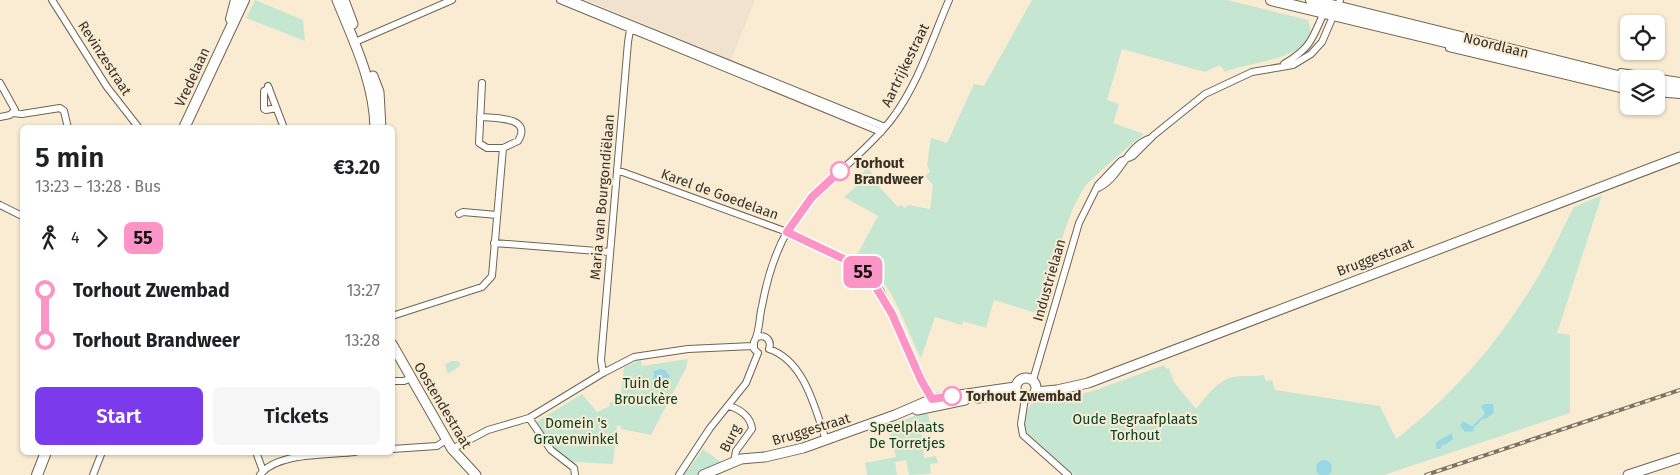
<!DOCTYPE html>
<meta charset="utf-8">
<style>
body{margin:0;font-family:"Fira Sans",sans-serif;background:#f6f6f6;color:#202124;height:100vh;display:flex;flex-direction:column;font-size:19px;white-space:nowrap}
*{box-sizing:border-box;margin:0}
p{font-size:16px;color:#757577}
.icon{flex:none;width:28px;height:28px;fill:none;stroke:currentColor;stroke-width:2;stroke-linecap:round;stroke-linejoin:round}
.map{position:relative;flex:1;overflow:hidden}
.drawer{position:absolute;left:20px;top:125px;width:375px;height:330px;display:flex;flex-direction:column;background:#fff;border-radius:8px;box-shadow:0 1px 4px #0004}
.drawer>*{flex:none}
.badge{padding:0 10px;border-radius:8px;font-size:18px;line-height:32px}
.controls{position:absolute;left:1620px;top:15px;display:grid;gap:10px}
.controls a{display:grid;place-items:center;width:45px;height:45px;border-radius:8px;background:#fff;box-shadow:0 1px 4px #0004;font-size:25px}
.map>.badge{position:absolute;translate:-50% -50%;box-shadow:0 0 0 2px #fff}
.legs{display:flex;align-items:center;gap:8px;height:55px;padding:0 15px;font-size:16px}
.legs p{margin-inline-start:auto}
.headline{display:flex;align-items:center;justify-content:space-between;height:85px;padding:0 15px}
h1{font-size:28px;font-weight:600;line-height:38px}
.action{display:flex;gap:10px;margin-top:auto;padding:10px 15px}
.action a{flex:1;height:58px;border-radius:8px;background:#7c3aed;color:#fff;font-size:20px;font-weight:600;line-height:58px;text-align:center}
.action a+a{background:#f6f6f6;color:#202124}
ul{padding:0 15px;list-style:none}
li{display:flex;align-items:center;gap:18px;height:50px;font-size:19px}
li i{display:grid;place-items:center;width:8px;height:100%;margin:0 6px;background:currentColor}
li i::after{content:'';width:12px;height:12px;margin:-6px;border:4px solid;border-radius:50%;background:#fff}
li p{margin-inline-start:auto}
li:first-child i{background:linear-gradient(#0000 50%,currentColor 0)}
li:last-child i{background:linear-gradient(currentColor 50%,#0000 0)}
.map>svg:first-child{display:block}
.medical{fill:#f1e1cf}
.green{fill:#c5e7d2}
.water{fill:#99d8e3}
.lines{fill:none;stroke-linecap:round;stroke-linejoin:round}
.stream{stroke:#99d8e3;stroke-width:2}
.street-casing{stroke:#71644f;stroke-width:8}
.secondary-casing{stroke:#71644f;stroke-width:11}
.primary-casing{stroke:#71644f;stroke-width:12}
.street{stroke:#fff;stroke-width:6}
.secondary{stroke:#fff;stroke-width:9}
.primary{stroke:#fff;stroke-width:10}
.rail-casing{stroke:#7c7364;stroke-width:4}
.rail{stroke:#faecd3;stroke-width:2;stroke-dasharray:5.5;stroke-linecap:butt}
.line-1-casing{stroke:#fff;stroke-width:11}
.line-1{stroke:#fc95c5;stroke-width:8}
.stop-1-dot{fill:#fff;stroke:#fc95c5;stroke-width:2.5}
.labels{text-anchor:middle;stroke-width:4;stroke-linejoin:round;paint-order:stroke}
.street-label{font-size:14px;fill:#373128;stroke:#faecd3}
.stop-label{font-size:14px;font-weight:bold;fill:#373128;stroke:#faecd3;text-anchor:start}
.park-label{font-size:14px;fill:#034227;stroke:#faecd3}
</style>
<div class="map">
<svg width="1680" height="475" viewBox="0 0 1680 475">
<rect width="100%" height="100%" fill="#faecd3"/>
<path class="medical" d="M 586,0 L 755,0 L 731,60 Z"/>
<path class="green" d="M 255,0 L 303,20 L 305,41 L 246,18 Z
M 1032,0 L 1227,0 L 1308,20 L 1311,32 C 1307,60 1247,62 1225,72 L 1220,65 L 1205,72 L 1122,49 L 1107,100 L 1119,104 L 1113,123 L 1144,134 C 1126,148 1109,164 1092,179 C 1068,199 1050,283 1042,315 L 994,300 L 986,328 L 963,321 L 962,325 L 935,317 L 921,358 C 904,326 894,280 859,261 L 858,253 L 878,216 L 844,197 L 861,182 L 858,177 L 867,168 L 878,179 L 875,182 L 898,207 L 901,205 L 905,208 L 908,205 L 930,209 L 933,185 L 925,176 L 930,172 L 927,165 L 931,138 L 947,143 L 974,84 L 984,86 Z
M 1602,195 L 1557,333 L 1570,335 L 1570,413 L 1384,475 L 1074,475 L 1025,433 C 1023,422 1024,409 1035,401 L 1074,396 L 1096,390 L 1164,365 L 1166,369 L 1169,368 L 1174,382 L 1196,409 C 1204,399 1218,380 1233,377 C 1242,375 1253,377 1264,375 L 1266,381 L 1272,380 L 1275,390 L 1380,406 L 1396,439 C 1453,396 1503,337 1539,275 C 1552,253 1562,229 1574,207 Z
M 688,359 L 686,368 L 651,435 L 621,429 L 621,426 L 617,425 L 613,464 L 575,462 L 574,466 L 551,446 L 536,422 L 582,394 L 597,412 L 610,406 L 609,403 L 615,400 L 614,396 L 621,393 L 624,367 L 641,360 L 642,366 Z
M 451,361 L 458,361 L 461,365 L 448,374 L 445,365 Z
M 924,413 L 928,414 L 930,423 L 921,424 L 924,458 L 936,456 L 938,463 L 930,464 L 931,474 L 909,475 L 906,460 L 895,462 L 897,475 L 867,475 L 865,463 L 896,457 L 888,425 Z
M 703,449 L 722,463 L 696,475 L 682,475 L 684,468 L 688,470 Z"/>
<path class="water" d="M 660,369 L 665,370 L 670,376 L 663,391 L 653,388 L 654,371 Z
M 1484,404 L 1493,404 L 1494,413 L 1485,419 L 1482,418 L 1485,413 L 1481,407 Z
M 1463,421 L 1473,427 L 1474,431 L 1465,432 L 1460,426 Z
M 1452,433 L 1453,439 L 1445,445 L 1443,444 L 1440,449 L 1436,449 L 1436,442 Z
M1316 468a8 8 0 1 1 16 0a8 8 0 1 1-16 0Z"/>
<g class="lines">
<path class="stream" d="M 1473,427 L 1482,418"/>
<g class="street-casing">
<path id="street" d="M 52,0 L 107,87 L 139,128
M 560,0 L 881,132
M 572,0 L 885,127
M 355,42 L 452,0
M 1449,48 L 1629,91
M 1284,64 C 1312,47 1312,39 1325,10
M 1621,72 L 1680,81
M 0,83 L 15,110 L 10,115 L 0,117
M 482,83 L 479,143 L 487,148 L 503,148
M 268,86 L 284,128
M 269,88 L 264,91 L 264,109 L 266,110 L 276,108
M 13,113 L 22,114 L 60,108 L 64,111 L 68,128
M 617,170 L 787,232 L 857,267 L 880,290 L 933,402
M 1096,189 C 1121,179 1125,146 1151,138
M 0,205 L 22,216
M 459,214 L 463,212 L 497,215
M 494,243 L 610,252
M 392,316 L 482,287 L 492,276 L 503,148 L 518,141 C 533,117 495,118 480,117
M 757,337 C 766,334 772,341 769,349
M 769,349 C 805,361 815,409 826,440
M 758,353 L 754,349 L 754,342 C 760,332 759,317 762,306 C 767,279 774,254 788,230 C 814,186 860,160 891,120 C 918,85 932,39 949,0
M 603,373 L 601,360 L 628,42 L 631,24
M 1033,380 L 1079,223 L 1098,185 L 1121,161 L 1133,156 L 1154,135 L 1205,94 L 1252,72 L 1293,65 L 1311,54 L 1322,42 L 1340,0
M 392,381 L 404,381 L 411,378
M 1025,398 L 1021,424 L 1023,435 L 1068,475
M 729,406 C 740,409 751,417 752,429 L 736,451 L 734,462
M 529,418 L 551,450 L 574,468 L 575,475
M 392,449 L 437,446 L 446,440
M 452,449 L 488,430 L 529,418 L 603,373 L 634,357 L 688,349 L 753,346
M 256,452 L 263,471
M 93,475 L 102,452
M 260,475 C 276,452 330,455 355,452
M 679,475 L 710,428 L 746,383 L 758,353"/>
</g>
<g class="secondary-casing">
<path id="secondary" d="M 337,0 C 354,42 374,82 375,128
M 344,0 L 353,24
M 373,76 L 379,92 L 381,128
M 392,344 L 452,449 L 476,475
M1016 388a10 10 0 1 1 20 0a10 10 0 1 1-20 0Z
M 1035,392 L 1057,390 L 1088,383 L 1680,157
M 978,398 L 1017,394
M 917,410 L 965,400
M 703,475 L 741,459 L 765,457 L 803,448 L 895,415 L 932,399 L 1015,387
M 1628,475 L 1680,458"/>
</g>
<g class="primary-casing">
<path id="primary" d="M 1271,0 L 1629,86
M 1311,0 L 1630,79
M 231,19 L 236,0
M 1656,83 L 1680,87
M 1656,91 L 1680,93
M 184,128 L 244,0
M 37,475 L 46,452"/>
</g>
<use href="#street" class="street"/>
<use href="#secondary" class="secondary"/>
<use href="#primary" class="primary"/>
<g class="rail-casing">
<path id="rail" d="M 1426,475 L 1680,390"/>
</g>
<use href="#rail" class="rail"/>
</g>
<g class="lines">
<g class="line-1-casing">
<path id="line-1" d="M 840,171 L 812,197 L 787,232 L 844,259 L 871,279 L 892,314 L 921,380 L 932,399 L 952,396"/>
</g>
<use href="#line-1" class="line-1"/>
</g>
<g class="stop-1-dot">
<circle cx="840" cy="171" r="9"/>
<circle cx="952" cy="396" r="9"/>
</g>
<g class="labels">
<g class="street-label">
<text transform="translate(1496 45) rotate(14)" y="5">Noordlaan</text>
<text transform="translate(105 58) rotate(57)" y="5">Revinzestraat</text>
<text transform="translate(905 65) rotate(-64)" y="5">Aartrijkestraat</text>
<text transform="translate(192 77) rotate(-65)" y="5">Vredelaan</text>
<text transform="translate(720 194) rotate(20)" y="5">Karel de Goedelaan</text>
<text transform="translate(602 197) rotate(-85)" y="5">Maria van Bourgondiëlaan</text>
<text transform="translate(1375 257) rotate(-21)" y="5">Bruggestraat</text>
<text transform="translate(1049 280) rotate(-74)" y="5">Industrielaan</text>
<text transform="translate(443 405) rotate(59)" y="5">Oostendestraat</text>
<text transform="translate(811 429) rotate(-17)" y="5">Bruggestraat</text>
<text transform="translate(730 438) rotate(-63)" y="5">Burg</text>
</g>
<g class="stop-label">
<text x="854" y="168">Torhout<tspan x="854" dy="16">Brandweer</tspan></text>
<text x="966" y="401">Torhout Zwembad</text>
</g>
<g class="park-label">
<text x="646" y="388">Tuin de<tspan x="646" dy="16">Brouckère</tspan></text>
<text x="1135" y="424">Oude Begraafplaats<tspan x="1135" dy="16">Torhout</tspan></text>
<text x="576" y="428">Domein 's<tspan x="576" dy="16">Gravenwinkel</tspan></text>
<text x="907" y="432">Speelplaats<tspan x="907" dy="16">De Torretjes</tspan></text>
</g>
</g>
</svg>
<div class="controls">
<a><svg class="icon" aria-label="locate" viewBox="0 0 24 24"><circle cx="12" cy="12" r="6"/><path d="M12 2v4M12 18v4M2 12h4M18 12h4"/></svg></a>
<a><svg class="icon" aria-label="layers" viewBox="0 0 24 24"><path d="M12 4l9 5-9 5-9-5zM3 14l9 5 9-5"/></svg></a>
</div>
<b class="badge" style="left:863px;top:272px;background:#fc95c5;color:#111">55</b>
<section class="drawer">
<div class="headline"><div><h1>5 min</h1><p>13:23 – 13:28 · Bus</p></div><b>€3.20</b></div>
<div class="legs"><svg class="icon" aria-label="walk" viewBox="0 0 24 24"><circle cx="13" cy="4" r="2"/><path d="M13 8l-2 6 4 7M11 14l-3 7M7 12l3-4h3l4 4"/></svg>4<svg class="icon" aria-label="forward" viewBox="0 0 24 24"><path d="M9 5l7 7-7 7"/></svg><b class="badge" style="background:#fc95c5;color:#111">55</b></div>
<ul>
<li><i style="color:#fc95c5"></i><b>Torhout Zwembad</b><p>13:27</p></li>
<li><i style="color:#fc95c5"></i><b>Torhout Brandweer</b><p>13:28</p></li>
</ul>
<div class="action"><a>Start</a><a>Tickets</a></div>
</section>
</div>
